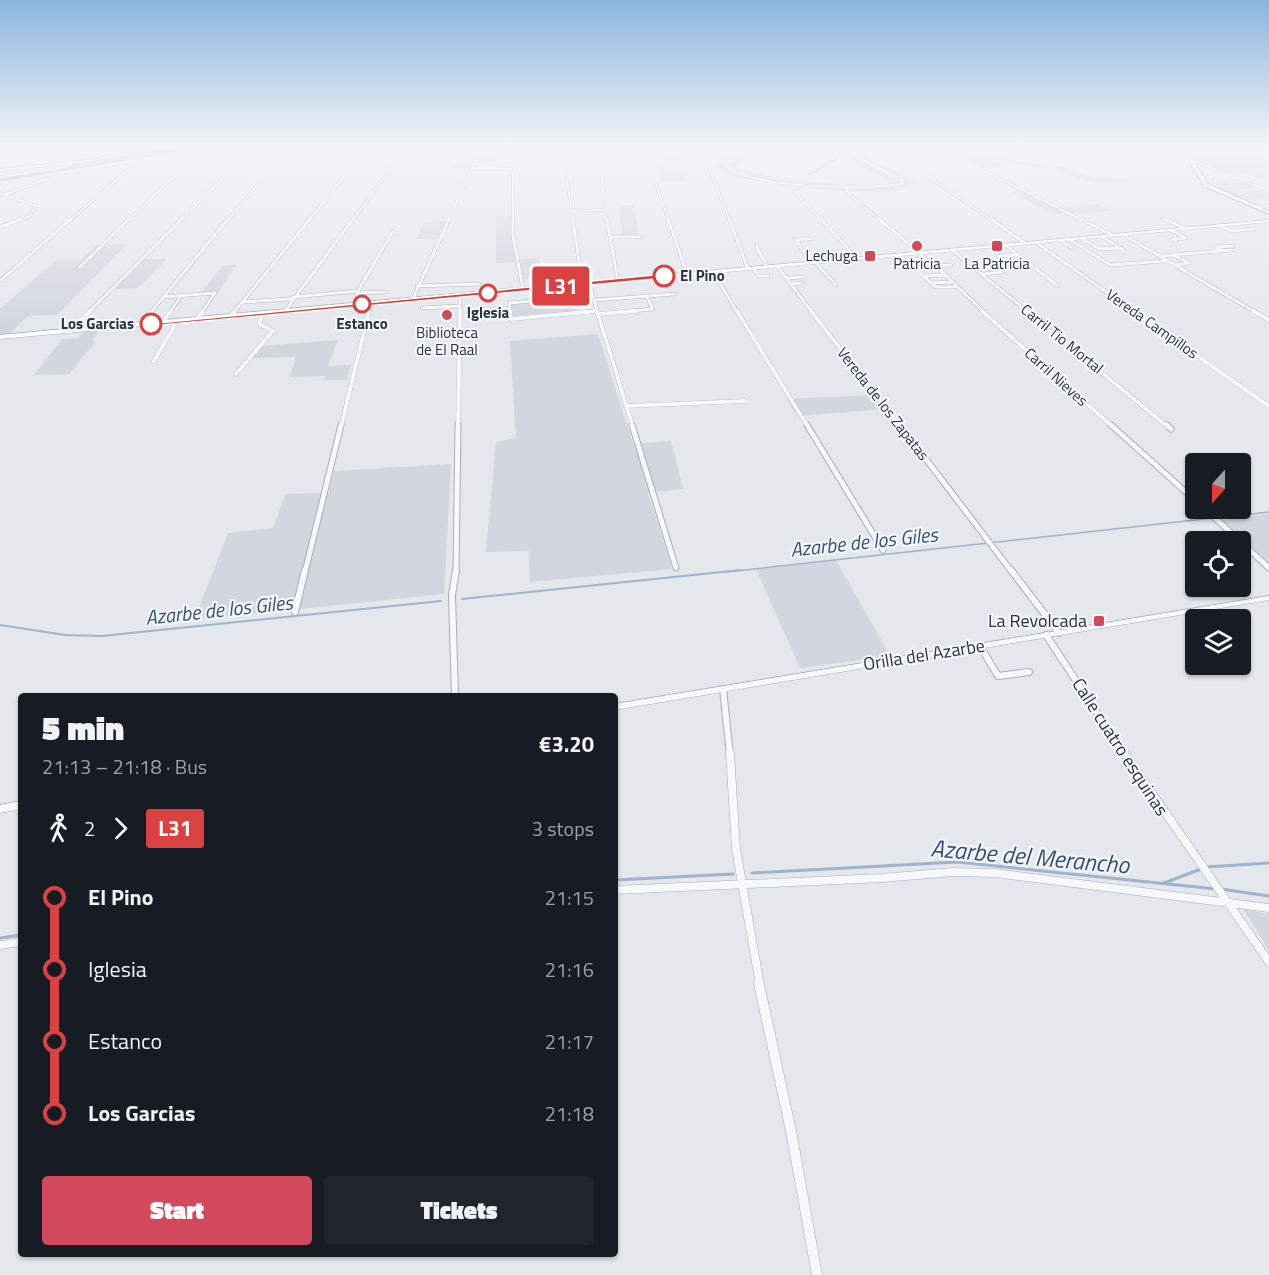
<!DOCTYPE html>
<meta charset="utf-8">
<style>
body{margin:0;font-family:"Titillium Web",sans-serif;background:#20242c;color:#f1f3f6;height:100vh;display:flex;flex-direction:column;font-size:22px;white-space:nowrap}
*{box-sizing:border-box;margin:0}
p{font-size:20px;color:#9ea1a6}
.icon{flex:none;width:33px;height:33px;fill:none;stroke:currentColor;stroke-width:2;stroke-linecap:round;stroke-linejoin:round}
.map{position:relative;flex:1;overflow:hidden}
.side{position:absolute;left:18px;top:693px;width:600px;height:564px;display:flex;flex-direction:column;background:#171b24;border-radius:6px;box-shadow:0 2px 4px #0004}
.side>*{flex:none}
.badge{padding:0 12px;border-radius:4px;font-size:21px;line-height:39px}
.needle{width:39px;rotate:201deg}
.tools{position:absolute;left:1185px;top:453px;display:grid;gap:12px}
.tools a{display:grid;place-items:center;width:66px;height:66px;border-radius:6px;background:#171b24;box-shadow:0 2px 4px #0004;font-size:30px}
.map>.badge{position:absolute;translate:-50% -50%;box-shadow:0 0 0 3px #fff}
.legs{display:flex;align-items:center;gap:9px;height:66px;padding:0 24px;font-size:20px}
.legs p{margin-inline-start:auto}
.summary{display:flex;align-items:center;justify-content:space-between;height:102px;padding:0 24px}
h1{font-size:33px;font-weight:800;line-height:45px}
.button{display:flex;gap:12px;margin-top:auto;padding:12px 24px}
.button a{flex:1;height:69px;border-radius:6px;background:#d1495b;color:#fff;font-size:24px;font-weight:800;line-height:69px;text-align:center}
.button a+a{background:#20242c;color:#f1f3f6}
ul{padding:0 24px;list-style:none}
li{display:flex;align-items:center;gap:21px;height:72px;font-size:22px}
li i{display:grid;place-items:center;width:9px;height:100%;margin:0 8px;background:currentColor}
li i::after{content:'';width:15px;height:15px;margin:-8px;border:4px solid;border-radius:50%;background:#171b24}
li p{margin-inline-start:auto}
li:first-child i{background:linear-gradient(#0000 50%,currentColor 0)}
li:last-child i{background:linear-gradient(currentColor 50%,#0000 0)}
.map>svg:first-child{display:block}
.built{fill:#d2d6de}
.green{fill:#c9d6c5}
.water{fill:#9fb4cc}
.lines{fill:none;stroke-linecap:round;stroke-linejoin:round}
.stream-far2{stroke:#9fb4cc;stroke-width:1.5}
.stream-far1{stroke:#9fb4cc;stroke-width:2}
.stream{stroke:#9fb4cc;stroke-width:3}
.canal{fill:#9fb4cc;fill-rule:evenodd}
.minor-far6-casing{stroke:#a9aeb7;stroke-width:3}
.minor-far5-casing{stroke:#a9aeb7;stroke-width:4}
.minor-far4-casing{stroke:#a9aeb7;stroke-width:4.5}
.minor-far3-casing{stroke:#a9aeb7;stroke-width:7}
.minor-far2-casing{stroke:#a9aeb7;stroke-width:8}
.minor-far1-casing{stroke:#a9aeb7;stroke-width:9}
.minor-casing{stroke:#a9aeb7;stroke-width:11}
.tertiary-casing{stroke:#a9aeb7;stroke-width:1}
.secondary-casing{stroke:#a9aeb7;stroke-width:1}
.primary-casing{stroke:#a3abb8;stroke-width:2}
.trunk-casing{stroke:#8b94a3;stroke-width:2}
.minor-far6{stroke:#f7f8fa;stroke-width:2}
.minor-far5{stroke:#f7f8fa;stroke-width:3}
.minor-far4{stroke:#f7f8fa;stroke-width:4}
.minor-far3{stroke:#f7f8fa;stroke-width:5}
.minor-far2{stroke:#f7f8fa;stroke-width:6}
.minor-far1{stroke:#f7f8fa;stroke-width:8}
.minor{stroke:#f7f8fa;stroke-width:10}
.tertiary{fill:#f7f8fa;fill-rule:evenodd}
.secondary{fill:#fff;fill-rule:evenodd}
.primary{fill:#fff;fill-rule:evenodd}
.trunk{fill:#fff;fill-rule:evenodd}
.line-1{fill:#da4241;stroke:#fff;stroke-width:1.5}
.poi-dot{fill:#d1495b;stroke:#f4f6f9;stroke-width:2}
.stop-1-dot{fill:#fff;stroke:#da4241;stroke-width:3}
.labels{text-anchor:middle;stroke-width:4.5;stroke-linejoin:round;paint-order:stroke}
.far-poi-label{font-size:15px;fill:#2b3445;stroke:#f4f6f9}
.far-stop-label{font-size:15px;font-weight:bold;fill:#2b3445;stroke:#f4f6f9}
.far-street-label{font-size:15px;fill:#2b3445;stroke:#f4f6f9}
.poi-label{font-size:18px;fill:#2b3445;stroke:#f4f6f9;text-anchor:end}
.street-label{font-size:18px;fill:#2b3445;stroke:#f4f6f9}
.water-label{font-size:20px;font-style:italic;fill:#34527a;stroke:#f4f6f9}
.near-water-label{font-size:24px;font-style:italic;fill:#34527a;stroke:#f4f6f9}
</style>
<div class="map">
<svg width="1269" height="1275" viewBox="0 0 1269 1275">
<rect width="100%" height="100%" fill="#e4e7ec"/>
<path class="built" d="M 1186,148 L 1234,148 L 1269,161 L 1269,181 L 1244,173 L 1227,173 L 1196,161 Z
M 477,155 L 497,155 L 494,163 L 477,163 L 471,169 L 452,169 L 457,159 L 475,159 Z
M 656,166 L 682,170 L 685,181 L 659,182 Z
M 1211,178 L 1217,178 L 1231,183 L 1245,182 L 1260,188 L 1240,189 L 1241,191 L 1263,190 L 1269,193 L 1269,199 L 1243,200 L 1226,192 L 1229,191 L 1210,185 L 1207,182 L 1212,181 Z
M 1023,191 L 1057,207 L 1098,204 L 1113,211 L 1052,214 L 1011,192 Z
M 633,205 L 640,238 L 614,239 L 613,234 L 623,234 L 619,206 Z
M 496,216 L 511,216 L 515,262 L 496,263 Z
M 450,221 L 441,239 L 416,239 L 425,222 Z
M 127,244 L 57,315 L 28,316 L 9,334 L 0,335 L 0,309 L 56,260 L 81,260 L 97,245 Z
M 539,258 L 539,278 L 523,279 L 520,259 Z
M 144,259 L 167,259 L 138,288 L 115,289 Z
M 236,265 L 218,292 L 201,293 L 222,266 Z
M 573,299 L 576,311 L 513,318 L 512,304 Z
M 98,331 L 93,339 L 95,342 L 69,374 L 34,375 L 62,339 L 79,338 L 82,332 Z
M 598,334 L 633,444 L 671,441 L 683,489 L 648,493 L 672,569 L 530,582 L 529,551 L 486,552 L 496,442 L 516,438 L 510,341 Z
M 338,340 L 328,366 L 351,365 L 347,380 L 323,380 L 325,376 L 290,377 L 296,357 L 251,358 L 260,346 Z
M 873,395 L 884,409 L 797,416 L 787,399 Z
M 451,464 L 444,594 L 194,620 L 228,533 L 273,528 L 286,494 L 329,493 L 334,471 Z
M 1269,514 L 1269,564 L 1222,520 Z
M 836,560 L 890,656 L 800,668 L 756,569 Z
M 1243,909 L 1269,914 L 1269,950 Z"/>
<path class="green" d="M 748,148 L 760,148 L 757,154 L 735,166 C 749,179 873,190 892,182 L 856,164 L 841,151 L 841,148 L 862,148 L 865,157 L 914,181 C 891,205 773,182 738,178 L 726,175 L 716,165 C 724,154 739,158 748,148 Z
M 939,148 L 971,148 L 1020,161 L 1064,167 L 1087,176 L 1130,181 L 1092,182 L 1049,170 L 985,158 L 1005,166 L 981,168 Z"/>
<path class="water" d="M 164,148 L 199,148 L 0,182 L 0,178 Z"/>
<g class="lines">
<path class="stream-far2" d="M 1218,518 L 1269,512
M 727,572 L 1213,518"/>
<path class="stream-far1" d="M 462,599 L 741,570
M 0,625 L 65,635 L 102,636 L 441,601"/>
<path class="stream" d="M 1206,867 L 1269,863
M 752,873 L 957,862 L 1216,889
M 615,880 L 733,874
M 1164,883 L 1201,869
M 1221,889 L 1269,896
M 0,938 L 21,935"/>
<path class="canal" d="M 830,148 L 832,148 L 839,159 L 810,175 L 808,175 L 808,173 L 836,158 Z"/>
<g class="minor-far6-casing">
<path id="minor-far6" d="M 542,148 L 624,159 L 705,157 L 730,221
M 753,148 L 725,164 C 742,189 874,191 903,183 L 902,180 L 856,157 L 852,148
M 566,152 L 563,154 L 573,221
M 652,159 L 654,179 L 669,221
M 1189,159 L 1269,191
M 473,168 L 495,168 L 500,148
M 495,168 L 511,169 L 513,172 L 513,221
M 0,177 L 70,166 L 71,163
M 0,183 L 186,152 L 260,148
M 846,188 L 850,195 L 881,221
M 795,192 L 822,221
M 0,193 L 36,206 L 30,216 L 17,221
M 6,194 L 47,179
M 1255,207 L 1269,206
M 605,210 L 602,181 L 604,160 L 610,158
M 572,211 L 605,210 L 607,221
M 1162,218 L 1168,221
M 69,221 L 134,165 L 133,162
M 128,221 L 191,160 L 191,157 L 186,155 L 190,152
M 180,221 L 248,153 L 243,151
M 227,221 L 284,153 L 316,148
M 308,221 L 353,166 L 359,163 L 366,148
M 352,221 L 406,148
M 448,221 L 481,148
M 993,221 L 930,178 L 913,160 L 932,154 L 953,155 L 1084,221"/>
</g>
<g class="minor-far5-casing">
<path id="minor-far5" d="M 513,219 L 513,236 L 523,289
M 573,219 L 582,284
M 607,219 L 610,237
M 668,219 L 687,274
M 729,219 L 748,269
M 821,219 L 857,258
M 879,219 L 943,273 L 984,312
M 991,219 L 1025,243
M 1081,219 L 1112,235
M 1165,219 L 1184,228
M 1217,225 L 1232,231 L 1253,229
M 0,227 L 21,219
M 1170,230 L 1186,238 L 1173,239 L 1176,241
M 1122,234 L 1255,312
M 1101,236 L 1117,246
M 1081,238 L 1099,249 L 1121,248 L 1124,252
M 811,239 L 796,240 L 811,263
M 1069,239 L 1110,265 L 1166,261
M 1060,240 L 1072,248
M 1035,242 L 1135,312
M 756,245 L 767,267
M 1005,245 L 1058,286
M 952,250 L 1028,312
M 1223,250 L 1215,247 L 1234,246
M 899,255 L 936,287 L 957,287
M 1173,255 L 1190,263 L 1174,265
M 998,256 L 1018,255
M 1160,256 L 1232,250
M 905,260 L 925,259
M 815,262 L 836,285
M 910,264 L 931,263
M 777,266 L 812,312
M 936,266 L 951,265
M 79,268 L 129,219
M 753,268 L 759,276 L 768,276
M 915,268 L 937,267
M 977,269 L 996,268 L 1003,272
M 568,272 L 570,285
M 713,272 L 737,312
M 982,274 L 1003,272
M 924,276 L 946,275
M 786,278 L 803,277
M 541,279 L 544,288
M 0,281 L 71,219
M 618,281 L 610,237 L 640,237
M 589,283 L 593,296
M 931,283 L 952,282
M 791,284 L 802,283
M 573,285 L 581,297
M 417,286 L 479,284
M 547,287 L 554,300
M 357,293 L 385,292
M 163,297 L 215,293 L 202,312
M 293,297 L 358,291
M 413,299 L 449,219
M 595,300 L 675,294
M 243,302 L 291,299
M 356,305 L 358,291 L 393,231
M 422,308 L 459,306
M 285,311 L 353,219
M 89,312 L 182,219
M 151,312 L 228,219
M 170,312 L 181,296
M 234,312 L 310,219
M 369,312 L 371,303
M 460,312 L 460,295
M 510,312 L 509,303 L 593,296
M 586,312 L 597,311 L 593,296
M 620,312 L 653,309 L 646,296"/>
</g>
<g class="minor-far4-casing">
<path id="minor-far4" d="M 510,311 L 511,319 L 597,311
M 597,311 L 633,427
M 737,311 L 808,427
M 811,311 L 901,427
M 982,311 L 1113,427
M 1026,311 L 1168,427
M 1133,311 L 1269,406
M 1253,311 L 1269,320
M 599,314 L 637,311
M 231,316 L 235,311
M 197,319 L 203,311
M 163,322 L 171,311
M 140,325 L 152,311
M 70,331 L 90,311
M 154,361 L 177,321
M 236,374 L 273,331 L 259,324 L 263,313
M 626,406 L 745,401
M 341,427 L 369,311
M 458,427 L 460,311"/>
</g>
<g class="minor-far3-casing">
<path id="minor-far3" d="M 632,425 L 676,568
M 807,425 L 883,550
M 900,425 L 1012,572
M 1111,425 L 1196,501
M 1167,425 L 1171,429
M 1204,508 L 1269,568
M 305,572 L 341,425
M 456,572 L 458,425"/>
</g>
<g class="minor-far2-casing">
<path id="minor-far2" d="M 1011,570 L 1059,633
M 295,612 L 305,570
M 1046,635 L 1125,755
M 980,646 L 998,676 L 1029,672
M 723,689 L 730,755
M 455,696 L 452,595 L 456,570"/>
</g>
<g class="minor-far1-casing">
<path id="minor-far1" d="M 730,753 L 736,849 L 760,985
M 1124,753 L 1269,962
M 615,890 L 882,878 L 953,872 L 995,873 L 1269,908
M 0,945 L 21,942"/>
</g>
<g class="minor-casing">
<path id="minor" d="M 759,984 L 791,1131 L 817,1275"/>
</g>
<g class="tertiary-casing">
<path id="tertiary" d="M 1269,596 L 1269,600 L 615,710 L 615,704 Z
M 21,801 L 21,809 L 0,813 L 0,805 Z"/>
</g>
<g class="secondary-casing">
<path id="secondary" d="M 1269,220 L 1269,222 L 0,339 L 0,335 Z"/>
</g>
<g class="primary-casing">
<path id="primary" d="M 153,148 L 161,148 L 87,162 L 0,171 L 0,169 L 87,160 Z"/>
</g>
<g class="trunk-casing">
<path id="trunk" d="M 1174,148 L 1178,148 L 1188,154 L 1208,184 L 1269,211 L 1269,214 L 1204,186 L 1186,156 Z"/>
</g>
<use href="#minor-far6" class="minor-far6"/>
<use href="#minor-far5" class="minor-far5"/>
<use href="#minor-far4" class="minor-far4"/>
<use href="#minor-far3" class="minor-far3"/>
<use href="#minor-far2" class="minor-far2"/>
<use href="#minor-far1" class="minor-far1"/>
<use href="#minor" class="minor"/>
<use href="#tertiary" class="tertiary"/>
<use href="#secondary" class="secondary"/>
<use href="#primary" class="primary"/>
<use href="#trunk" class="trunk"/>
</g>
<linearGradient id="sky" x2="0" y2="1"><stop stop-color="#8bb4dd"/><stop offset="0.45" stop-color="#f3f4f6"/><stop offset="1" stop-color="#f3f4f6" stop-opacity="0"/></linearGradient>
<rect width="1269" height="326" fill="url(#sky)"/>
<path class="line-1" d="M 664,274 L 666,278 L 151,326 L 148,324 Z"/>
<g class="poi-dot">
<circle cx="917" cy="246" r="6"/>
<rect x="991" y="240" width="12" height="12" rx="3"/>
<rect x="864" y="250" width="12" height="12" rx="3"/>
<circle cx="447" cy="315" r="6"/>
<rect x="1093" y="615" width="12" height="12" rx="3"/>
</g>
<g class="stop-1-dot">
<circle cx="664" cy="276" r="10"/>
<circle cx="488" cy="293" r="8"/>
<circle cx="362" cy="304" r="8"/>
<circle cx="151" cy="324" r="10"/>
</g>
<g class="labels">
<g class="far-poi-label">
<text x="858" y="261" text-anchor="end">Lechuga</text>
<text x="917" y="269">Patricia</text>
<text x="997" y="269">La Patricia</text>
<text x="447" y="338">Biblioteca<tspan x="447" dy="17">de El Raal</tspan></text>
</g>
<g class="far-stop-label">
<text x="680" y="281" text-anchor="start">El Pino</text>
<text x="488" y="318">Iglesia</text>
<text x="134" y="329" text-anchor="end">Los Garcias</text>
<text x="362" y="329">Estanco</text>
</g>
<g class="far-street-label">
<text transform="translate(1152 324) rotate(35)" y="5">Vereda Campillos</text>
<text transform="translate(1062 339) rotate(39)" y="5">Carril Tio Mortal</text>
<text transform="translate(1056 377) rotate(42)" y="5">Carril Nieves</text>
<text transform="translate(883 404) rotate(52)" y="5">Vereda de los Zapatas</text>
</g>
<g class="poi-label">
<text x="1087" y="627">La Revolcada</text>
</g>
<g class="street-label">
<text transform="translate(924 655) rotate(-9)" y="6">Orilla del Azarbe</text>
<text transform="translate(1120 747) rotate(57)" y="6">Calle cuatro esquinas</text>
</g>
<g class="water-label">
<text transform="translate(864 542) rotate(-6)" y="7">Azarbe de los Giles</text>
<text transform="translate(219 610) rotate(-6)" y="7">Azarbe de los Giles</text>
</g>
<g class="near-water-label">
<text transform="translate(1030 857) rotate(5)" y="8">Azarbe del Merancho</text>
</g>
</g>
</svg>
<div class="tools">
<a><svg class="needle" viewBox="-14 -14 28 28"><path d="M0-13l5 13h-10z" fill="#e53935"/><path d="M0 13l5-13h-10z" fill="#9ea1a6"/></svg></a>
<a><svg class="icon" aria-label="locate" viewBox="0 0 24 24"><circle cx="12" cy="12" r="6"/><path d="M12 2v4M12 18v4M2 12h4M18 12h4"/></svg></a>
<a><svg class="icon" aria-label="layers" viewBox="0 0 24 24"><path d="M12 4l9 5-9 5-9-5zM3 14l9 5 9-5"/></svg></a>
</div>
<b class="badge" style="left:561px;top:286px;background:#da4241;color:#fff">L31</b>
<section class="side">
<div class="summary"><div><h1>5 min</h1><p>21:13 – 21:18 · Bus</p></div><b>€3.20</b></div>
<div class="legs"><svg class="icon" aria-label="walk" viewBox="0 0 24 24"><circle cx="13" cy="4" r="2"/><path d="M13 8l-2 6 4 7M11 14l-3 7M7 12l3-4h3l4 4"/></svg>2<svg class="icon" aria-label="forward" viewBox="0 0 24 24"><path d="M9 5l7 7-7 7"/></svg><b class="badge" style="background:#da4241;color:#fff">L31</b><p>3 stops</p></div>
<ul>
<li><i style="color:#da4241"></i><b>El Pino</b><p>21:15</p></li>
<li><i style="color:#da4241"></i><span>Iglesia</span><p>21:16</p></li>
<li><i style="color:#da4241"></i><span>Estanco</span><p>21:17</p></li>
<li><i style="color:#da4241"></i><b>Los Garcias</b><p>21:18</p></li>
</ul>
<div class="button"><a>Start</a><a>Tickets</a></div>
</section>
</div>
